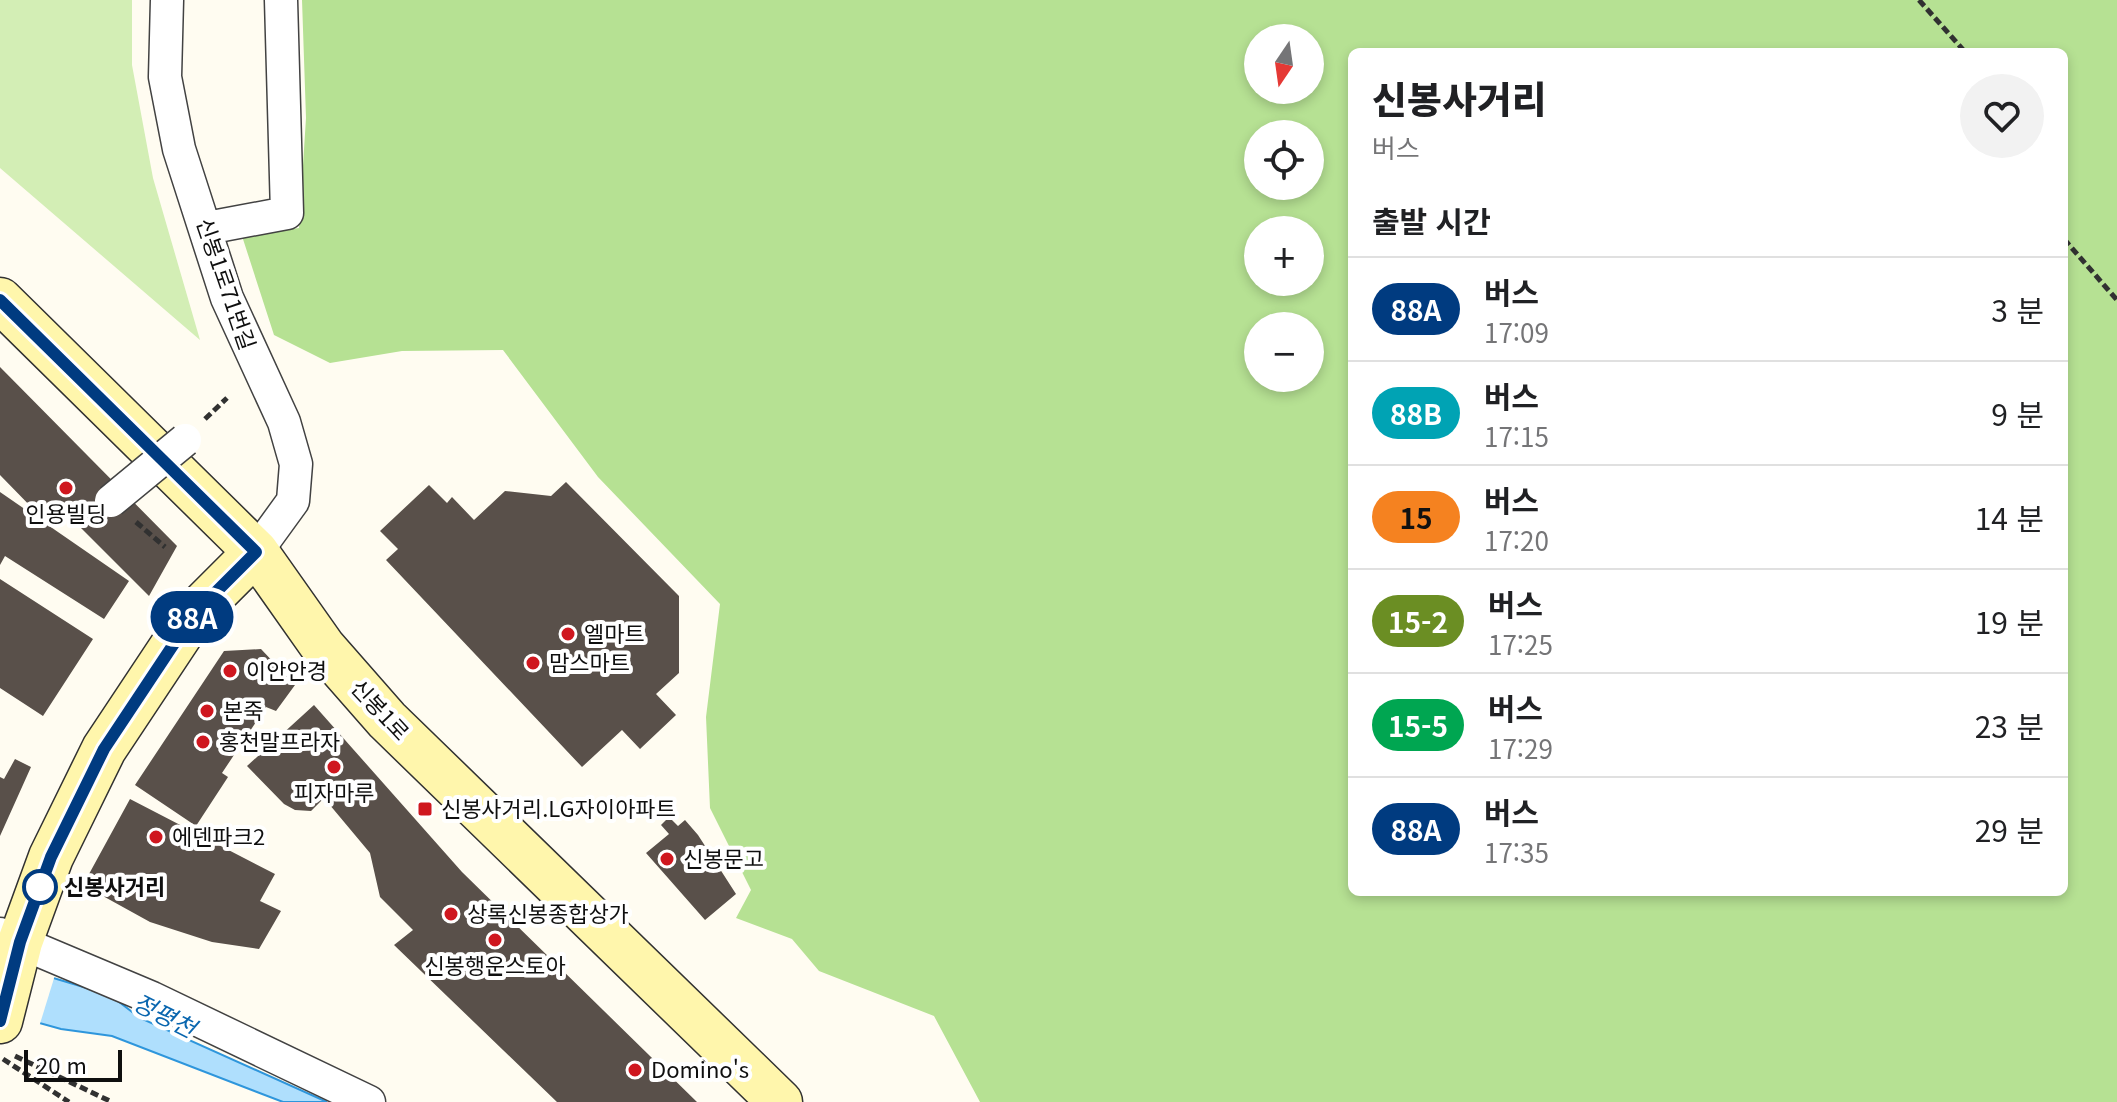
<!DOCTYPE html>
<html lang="ko">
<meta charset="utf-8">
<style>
body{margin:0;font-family:Georgia,"Noto Sans KR",serif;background:#f2f2f2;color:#202124;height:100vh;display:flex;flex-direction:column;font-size:30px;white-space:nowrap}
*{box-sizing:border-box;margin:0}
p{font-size:26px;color:#757577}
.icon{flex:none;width:44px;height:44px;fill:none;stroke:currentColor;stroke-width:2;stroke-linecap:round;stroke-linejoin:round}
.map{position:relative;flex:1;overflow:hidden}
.drawer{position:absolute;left:1348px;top:48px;width:720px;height:848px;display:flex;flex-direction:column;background:#fff;border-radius:12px;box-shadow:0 4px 12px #0003}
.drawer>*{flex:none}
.badge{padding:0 16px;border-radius:26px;font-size:28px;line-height:52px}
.needle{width:52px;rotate:193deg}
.tools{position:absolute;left:1244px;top:24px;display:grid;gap:16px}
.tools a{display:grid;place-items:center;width:80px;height:80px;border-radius:50%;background:#fff;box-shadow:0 4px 12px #0003;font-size:40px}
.scale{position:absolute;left:24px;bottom:20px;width:98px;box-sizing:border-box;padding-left:8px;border:4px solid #0f0f0f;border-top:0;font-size:22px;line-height:28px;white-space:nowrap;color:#0f0f0f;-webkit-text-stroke:6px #fff;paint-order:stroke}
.map>.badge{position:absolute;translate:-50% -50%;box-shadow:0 0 0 4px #fff}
h2{padding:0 24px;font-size:30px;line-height:72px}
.round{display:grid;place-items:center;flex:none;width:84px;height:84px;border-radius:42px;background:#f2f2f2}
.head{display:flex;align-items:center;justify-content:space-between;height:136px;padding:0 24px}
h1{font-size:38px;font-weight:800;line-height:60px}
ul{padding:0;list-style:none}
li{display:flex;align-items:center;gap:24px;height:104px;padding:0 24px;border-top:2px solid #e0e0e0}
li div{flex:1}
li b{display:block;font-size:30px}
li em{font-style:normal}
li .badge{min-width:88px;font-weight:700;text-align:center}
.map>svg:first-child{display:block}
.green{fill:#d3eeb5}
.forest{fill:#b6e193;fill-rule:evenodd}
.water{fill:#afdffd;stroke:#2e96dc;stroke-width:2}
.pier{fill:#fffcf1}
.building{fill:#59504a}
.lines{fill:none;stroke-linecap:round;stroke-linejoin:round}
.street-casing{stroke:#424242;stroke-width:35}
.secondary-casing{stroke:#313131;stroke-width:47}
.path{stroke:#313131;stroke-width:5;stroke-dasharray:8 4;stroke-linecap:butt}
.street{stroke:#fff;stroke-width:32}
.secondary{stroke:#fff6ac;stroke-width:44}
.street-bridge-casing{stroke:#424242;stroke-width:35;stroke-linecap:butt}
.street-bridge{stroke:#fff;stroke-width:32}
.line-casing{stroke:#fff;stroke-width:18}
.line{stroke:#003b80;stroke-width:12}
.poi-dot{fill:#cf171f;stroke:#fff;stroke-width:3}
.stop-dot{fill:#fff;stroke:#003b80;stroke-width:4}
.labels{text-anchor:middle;stroke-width:8;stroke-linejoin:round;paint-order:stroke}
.street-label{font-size:22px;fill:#0f0f0f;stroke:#fff}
.poi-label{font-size:22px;fill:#0f0f0f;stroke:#fff;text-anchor:start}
.stop-label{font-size:22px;font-weight:bold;fill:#0f0f0f;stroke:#fff;text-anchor:start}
.water-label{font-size:24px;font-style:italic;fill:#0966af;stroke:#fff}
</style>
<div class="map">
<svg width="2117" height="1102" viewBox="0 0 2117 1102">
<rect width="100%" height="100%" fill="#fffcf1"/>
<path class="green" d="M 0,0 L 132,0 L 132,65 L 153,178 L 200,340 L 0,168 Z"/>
<path class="forest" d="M 302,0 L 2117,0 L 2117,1102 L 980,1102 L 934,1016 L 819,971 L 792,939 L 736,918 L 751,890 L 710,808 L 706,717 L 720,604 L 598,477 L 503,350 L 402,351 L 330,363 L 274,335 L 242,236 L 299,228 L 306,118 ZM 1258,38 L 1310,38 L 1310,90 L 1258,90 ZM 1352,52 L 2064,52 L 2064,892 L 1352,892 ZM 1258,134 L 1310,134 L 1310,186 L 1258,186 ZM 1258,230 L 1310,230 L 1310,282 L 1258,282 ZM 1258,326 L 1310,326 L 1310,378 L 1258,378 Z"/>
<path class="water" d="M 0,962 L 110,995 L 140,1018 L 327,1102 L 283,1102 L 112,1036 L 61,1029 L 0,1012 Z"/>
<path class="pier" d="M 0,958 L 55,975 L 39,1027 L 0,1016 Z"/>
<path class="building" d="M 0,367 L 177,546 L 149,596 L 54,501 L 40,516 L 0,475 Z
M 566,482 L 679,596 L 679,673 L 656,694 L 676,715 L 640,749 L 622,730 L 582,767 L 386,560 L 398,549 L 380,531 L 429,485 L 447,503 L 452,497 L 474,520 L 505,491 L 551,496 Z
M 0,492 L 129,581 L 104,619 L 5,556 L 0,565 Z
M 0,579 L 93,639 L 43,716 L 0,688 Z
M 261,649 L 295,685 L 276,711 L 266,707 L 222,773 L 228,777 L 196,826 L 135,785 L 224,651 Z
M 314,705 L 462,872 L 697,1102 L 557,1102 L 394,945 L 413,930 L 380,897 L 370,853 L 324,798 L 311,811 L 295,810 L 284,804 L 247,766 Z
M 15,759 L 31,767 L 0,836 L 0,777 L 4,779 Z
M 130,799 L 275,874 L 260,901 L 281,911 L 259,949 L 212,942 L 150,922 L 83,885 Z
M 669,817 L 678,826 L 685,820 L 698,835 L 736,894 L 705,920 L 646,853 L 669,834 L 661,825 Z"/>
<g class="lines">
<g class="street-casing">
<path id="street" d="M 167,0 L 165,77 L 179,149 L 227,298 L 284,422 L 296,464 L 293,501 L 256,552
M 207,228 L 287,213 L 281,0
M 0,934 L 152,998 L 369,1102"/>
</g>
<g class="secondary-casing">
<path id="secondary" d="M 0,300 L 256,552 L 323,647 L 387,720 L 780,1102
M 0,1021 L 20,942 L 51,857 L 104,749 L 193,615 L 256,552"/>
</g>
<path class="path" d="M 1919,0 L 1965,52
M 2064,239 L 2117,300
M 205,419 L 227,398
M 136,522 L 165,547
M 15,1056 L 112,1102
M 3,1059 L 69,1102"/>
<use href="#street" class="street"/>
<use href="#secondary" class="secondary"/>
<g class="street-bridge-casing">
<path id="street-bridge" d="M 111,501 L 185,440"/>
</g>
<use href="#street-bridge" class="street-bridge"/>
</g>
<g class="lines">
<g class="line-casing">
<path id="line" d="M 0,300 L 256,552 L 193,615 L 104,749 L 51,857 L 20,942 L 0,1021"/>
</g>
<use href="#line" class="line"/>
</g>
<g class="poi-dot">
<circle cx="66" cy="488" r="8"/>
<circle cx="568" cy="634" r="8"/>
<circle cx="533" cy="663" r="8"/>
<circle cx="230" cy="671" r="8"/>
<circle cx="207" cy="711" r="8"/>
<circle cx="203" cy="742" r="8"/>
<circle cx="334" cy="767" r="8"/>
<rect x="417" y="801" width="16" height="16" rx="4"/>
<circle cx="156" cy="837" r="8"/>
<circle cx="667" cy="859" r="8"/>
<circle cx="451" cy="914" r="8"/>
<circle cx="495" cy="940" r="8"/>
<circle cx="635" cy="1070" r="8"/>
</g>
<circle class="stop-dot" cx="40" cy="887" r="16"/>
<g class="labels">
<g class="street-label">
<text transform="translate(226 284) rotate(71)" y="8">신봉1로71번길</text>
<text transform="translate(380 710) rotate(47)" y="8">신봉1로</text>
</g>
<g class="poi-label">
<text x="66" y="522" text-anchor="middle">인용빌딩</text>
<text x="584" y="642">엘마트</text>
<text x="549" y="671">맘스마트</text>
<text x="246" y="679">이안안경</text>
<text x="223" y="719">본죽</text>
<text x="219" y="750">홍천말프라자</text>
<text x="334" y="801" text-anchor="middle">피자마루</text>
<text x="441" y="817">신봉사거리.LG자이아파트</text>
<text x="172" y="845">에덴파크2</text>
<text x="683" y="867">신봉문고</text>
<text x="467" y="922">상록신봉종합상가</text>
<text x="495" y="974" text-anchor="middle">신봉행운스토아</text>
<text x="651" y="1078">Domino's</text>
</g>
<g class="stop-label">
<text x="64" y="895">신봉사거리</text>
</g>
<g class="water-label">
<text transform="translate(164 1016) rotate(27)" y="8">정평천</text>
</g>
</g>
</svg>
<div class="tools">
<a><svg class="needle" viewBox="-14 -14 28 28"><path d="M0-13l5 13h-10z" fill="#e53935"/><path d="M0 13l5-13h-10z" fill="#757577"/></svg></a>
<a><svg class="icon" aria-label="locate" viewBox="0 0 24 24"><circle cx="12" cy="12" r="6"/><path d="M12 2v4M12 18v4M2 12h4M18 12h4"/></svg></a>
<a>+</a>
<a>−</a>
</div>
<div class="scale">20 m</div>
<b class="badge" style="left:192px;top:617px;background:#003b80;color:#fff">88A</b>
<section class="drawer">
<div class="head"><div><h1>신봉사거리</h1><p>버스</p></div><a class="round"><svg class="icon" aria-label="heart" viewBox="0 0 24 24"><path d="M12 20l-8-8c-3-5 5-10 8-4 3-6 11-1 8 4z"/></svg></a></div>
<h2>출발 시간</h2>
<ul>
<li><span class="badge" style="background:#003b80;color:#fff">88A</span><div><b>버스</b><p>17:09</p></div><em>3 분</em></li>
<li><span class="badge" style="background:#00a3b4;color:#fff">88B</span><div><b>버스</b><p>17:15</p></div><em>9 분</em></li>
<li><span class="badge" style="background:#f58220;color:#111">15</span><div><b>버스</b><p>17:20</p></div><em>14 분</em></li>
<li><span class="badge" style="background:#6b8e23;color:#fff">15-2</span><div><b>버스</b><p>17:25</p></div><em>19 분</em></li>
<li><span class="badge" style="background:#00a651;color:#fff">15-5</span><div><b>버스</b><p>17:29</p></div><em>23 분</em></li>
<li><span class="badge" style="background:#003b80;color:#fff">88A</span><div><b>버스</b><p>17:35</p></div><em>29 분</em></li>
</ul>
</section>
</div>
